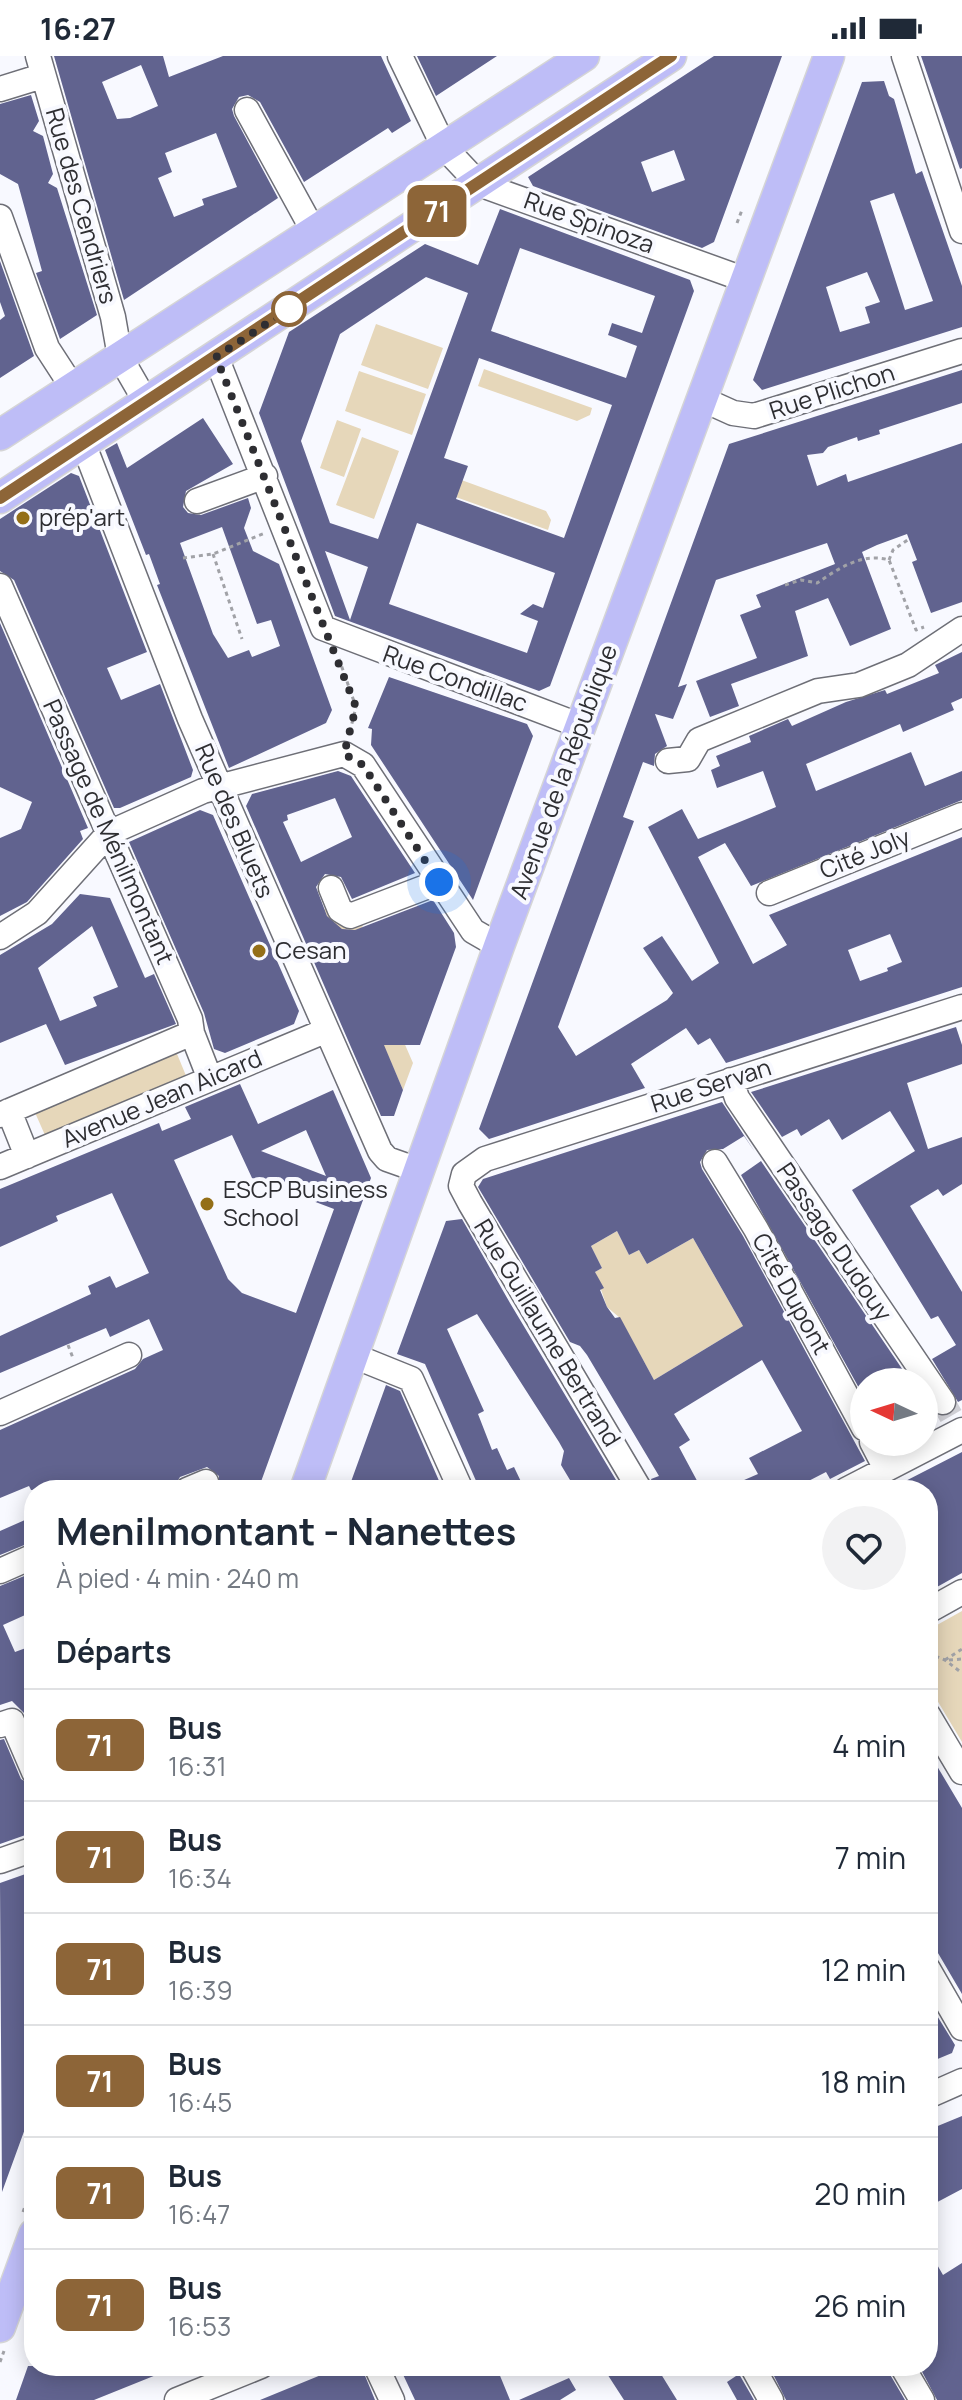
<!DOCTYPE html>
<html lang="fr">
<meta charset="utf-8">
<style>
body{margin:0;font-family:Manrope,sans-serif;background:#f2f2f3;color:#1f2937;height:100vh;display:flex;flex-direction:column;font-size:30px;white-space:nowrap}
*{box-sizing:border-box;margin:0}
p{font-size:26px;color:#747a83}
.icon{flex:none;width:44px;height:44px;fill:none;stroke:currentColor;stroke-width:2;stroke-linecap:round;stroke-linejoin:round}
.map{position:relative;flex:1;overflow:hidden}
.details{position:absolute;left:24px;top:1424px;width:914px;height:896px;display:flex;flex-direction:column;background:#fff;border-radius:32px;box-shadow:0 4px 20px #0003}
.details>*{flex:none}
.badge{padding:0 16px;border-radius:12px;font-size:28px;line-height:52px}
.needle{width:52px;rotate:274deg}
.fabs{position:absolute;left:850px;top:1312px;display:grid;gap:16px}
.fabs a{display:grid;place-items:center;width:88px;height:88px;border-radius:50%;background:#fff;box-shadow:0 4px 20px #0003;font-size:40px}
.you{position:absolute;width:40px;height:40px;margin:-20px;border:6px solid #fff;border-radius:50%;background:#1a73e8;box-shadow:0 0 0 12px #1a73e833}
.map>.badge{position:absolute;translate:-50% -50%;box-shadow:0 0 0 4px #fff}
h2{padding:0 32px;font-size:30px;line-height:72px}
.round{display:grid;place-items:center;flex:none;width:84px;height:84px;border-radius:42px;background:#f2f2f3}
.head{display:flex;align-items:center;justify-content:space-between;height:136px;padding:0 32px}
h1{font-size:38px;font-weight:700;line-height:60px}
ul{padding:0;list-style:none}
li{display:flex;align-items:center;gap:24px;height:112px;padding:0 32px;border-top:2px solid #e0e1e3}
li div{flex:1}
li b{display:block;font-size:30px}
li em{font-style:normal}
li .badge{min-width:88px;font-weight:700;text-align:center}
.status{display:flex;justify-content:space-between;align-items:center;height:56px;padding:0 40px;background:#fff;direction:ltr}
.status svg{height:22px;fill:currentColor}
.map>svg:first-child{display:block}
.green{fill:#e6d7ba}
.building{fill:#61638f;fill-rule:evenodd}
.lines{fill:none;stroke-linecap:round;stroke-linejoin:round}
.minor-tunnel{stroke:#d0d0d6;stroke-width:24;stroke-dasharray:24 12;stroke-linecap:butt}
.minor-casing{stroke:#6e6f77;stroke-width:27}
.major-casing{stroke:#d5d5d6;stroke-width:33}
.path{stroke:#a1a2a7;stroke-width:3;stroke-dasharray:4 4;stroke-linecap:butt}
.minor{stroke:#fff;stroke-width:24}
.major{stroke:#bebdf7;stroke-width:30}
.line-casing{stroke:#fff;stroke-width:18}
.line{stroke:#8d6538;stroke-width:12}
.walk{stroke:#2e2e32;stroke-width:8;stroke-dasharray:0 14.4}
.stop-dot{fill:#fff;stroke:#8d6538;stroke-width:4}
.poi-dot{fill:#946f18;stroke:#f8f9ff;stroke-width:3}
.labels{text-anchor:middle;stroke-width:8;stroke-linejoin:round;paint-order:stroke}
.street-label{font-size:24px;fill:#2e2e32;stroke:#f8f9ff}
.poi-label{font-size:24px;fill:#2e2e32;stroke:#f8f9ff;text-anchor:start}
</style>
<div class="status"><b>16:27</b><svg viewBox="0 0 49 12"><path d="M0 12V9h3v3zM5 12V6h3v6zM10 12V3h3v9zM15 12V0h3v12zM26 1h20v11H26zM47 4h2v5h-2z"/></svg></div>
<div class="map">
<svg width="962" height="2344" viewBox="0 0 962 2344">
<rect width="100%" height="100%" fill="#f8f9ff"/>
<path class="green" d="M 376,268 L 443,292 L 428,333 L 361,309 Z
M 484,313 L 592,352 L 590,359 L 577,365 L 478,330 Z
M 359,315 L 426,338 L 412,379 L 345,355 Z
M 337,364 L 361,373 L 344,421 L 320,412 Z
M 362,381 L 399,395 L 374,463 L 336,449 Z
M 445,418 L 546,455 L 551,464 L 548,474 L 439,435 Z
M 330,850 L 366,862 L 358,881 L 413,1007 L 403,1034 L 324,853 Z
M 175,993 L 189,1027 L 48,1086 L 33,1052 Z
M 617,1175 L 629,1199 L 639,1194 L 647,1208 L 693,1182 L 743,1270 L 654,1324 L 620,1262 L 607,1251 L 595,1216 L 602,1212 L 591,1190 Z
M 962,1555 L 962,1686 L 928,1629 L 928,1574 Z"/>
<path class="building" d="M 54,0 L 163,0 L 169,21 L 223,0 L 381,0 L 411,65 L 392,77 L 388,72 L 304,126 L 260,46 L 248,39 L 239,41 L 232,53 L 234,60 L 278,142 L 124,244 ZM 141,9 L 158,50 L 130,62 L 117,63 L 102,26 ZM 216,77 L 237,131 L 202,143 L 204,149 L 174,161 L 158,122 L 172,116 L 165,97 Z
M 417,0 L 497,0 L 436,40 Z
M 714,0 L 782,0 L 714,186 L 702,192 L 533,130 L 528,121 ZM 674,94 L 685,124 L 652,136 L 641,106 Z
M 921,0 L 962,0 L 962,112 L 960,113 Z
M 884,25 L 889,40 L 894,43 L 916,118 L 922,115 L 962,230 L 962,271 L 762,334 L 753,324 L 862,26 ZM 894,137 L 933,245 L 905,254 L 870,145 ZM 867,216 L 880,246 L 865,251 L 870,267 L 840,276 L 826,231 Z
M 31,39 L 39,65 L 33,75 L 43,80 L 53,118 L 48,127 L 57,132 L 97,259 L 60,283 L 36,217 L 42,215 L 18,128 L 0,118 L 0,48 Z
M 500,153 L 674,218 L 690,224 L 694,235 L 550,630 L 539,635 L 335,560 L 259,357 L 289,276 L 425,188 L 478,209 ZM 520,192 L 655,240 L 642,277 L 612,267 L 608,279 L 637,290 L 626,322 L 491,275 ZM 426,221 L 468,237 L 378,483 L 330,467 L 301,385 L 340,278 ZM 479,302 L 612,349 L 564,482 L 456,443 L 468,410 L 444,402 ZM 417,467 L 555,517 L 543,552 L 533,548 L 520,558 L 538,565 L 527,597 L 389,548 ZM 325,495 L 368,511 L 350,564 Z
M 0,205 L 34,300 L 0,322 L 0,264 L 5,260 L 0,246 Z
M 962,314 L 962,347 L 879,374 L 880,378 L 858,385 L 857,381 L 828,391 L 823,397 L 807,399 L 817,430 L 846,418 L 848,426 L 962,387 L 962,546 L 931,557 L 912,506 L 917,504 L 907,478 L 877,489 L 862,496 L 891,573 L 850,590 L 828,542 L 795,555 L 808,600 L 731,628 L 739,650 L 710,661 L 696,625 L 757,602 L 740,559 L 761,551 L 756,539 L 835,508 L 827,487 L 716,524 L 678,631 L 687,628 L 673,663 L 655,658 L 667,690 L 655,698 L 654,710 L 643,706 L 623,761 L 634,765 L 558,971 L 576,1000 L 667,944 L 673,937 L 643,892 L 662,880 L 692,925 L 719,907 L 648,771 L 682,753 L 698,783 L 776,751 L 763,715 L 717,732 L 711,714 L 720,710 L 716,700 L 751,686 L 749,680 L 788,663 L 792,670 L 846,646 L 885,634 L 887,638 L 939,617 L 935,609 L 962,596 L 962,642 L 951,647 L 954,654 L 903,676 L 900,668 L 806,708 L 816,735 L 911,696 L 925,730 L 962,715 L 962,744 L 751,830 L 725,787 L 698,801 L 753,908 L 787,889 L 769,859 L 962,781 L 962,931 L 726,1007 L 710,982 L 698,989 L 686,972 L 631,1008 L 645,1032 L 489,1083 L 479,1073 L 729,388 ZM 890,878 L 902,906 L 887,912 L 888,915 L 860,925 L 848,894 Z
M 203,362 L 233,408 L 186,435 L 183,451 L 188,457 L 201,459 L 248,442 L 251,452 L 244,472 L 253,495 L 279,508 L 332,654 L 326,667 L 229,712 L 157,529 L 160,528 L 149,498 L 146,499 L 105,394 L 117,387 L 127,412 ZM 222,471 L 257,568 L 271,564 L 280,590 L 252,601 L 249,594 L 228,602 L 213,578 L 180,487 Z
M 71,417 L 79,420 L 147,596 L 107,612 L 121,644 L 160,628 L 193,714 L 191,721 L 120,752 L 114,752 L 14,524 L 0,515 L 0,463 Z
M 0,567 L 88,772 L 80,775 L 83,783 L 27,846 L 0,860 L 0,782 L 21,773 L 32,746 L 0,731 Z
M 389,621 L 527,668 L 533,680 L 473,844 L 371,689 L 372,673 L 368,672 Z
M 338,715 L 351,720 L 415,817 L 352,843 L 341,821 L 325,818 L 316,831 L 327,860 L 342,873 L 355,874 L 433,844 L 454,877 L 456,891 L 420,989 L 384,989 L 403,1034 L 394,1060 L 381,1060 L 246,750 L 252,738 ZM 335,742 L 352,781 L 301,806 L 283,766 L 288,764 L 287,759 Z
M 200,754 L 213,759 L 299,955 L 294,968 L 225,997 L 214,993 L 204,957 L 129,786 Z
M 80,838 L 110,842 L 145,922 L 154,918 L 176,968 L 65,1009 L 46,968 L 0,987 L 0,899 L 52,868 ZM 92,870 L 118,931 L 93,941 L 97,950 L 60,965 L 38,912 Z
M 956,971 L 962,989 L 962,1008 L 907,1027 L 928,1093 L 962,1081 L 962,1128 L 943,1140 L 938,1133 L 910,1150 L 962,1236 L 962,1344 L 958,1346 L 932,1303 L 956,1289 L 938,1260 L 931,1263 L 852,1134 L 915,1095 L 890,1055 L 842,1084 L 829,1063 L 801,1080 L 797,1073 L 782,1081 L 751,1036 Z
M 240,1028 L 258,1068 L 333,1034 L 371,1122 L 258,1434 L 218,1434 L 219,1420 L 207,1411 L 180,1421 L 172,1434 L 31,1434 L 29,1430 L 0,1442 L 0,1374 L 135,1313 L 143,1303 L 163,1294 L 149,1263 L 110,1281 L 106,1272 L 0,1317 L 0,1280 L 91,1238 L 88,1230 L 110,1220 L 116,1232 L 149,1217 L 112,1137 L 56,1160 L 58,1165 L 0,1191 L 0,1133 L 159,1067 L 162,1075 L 191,1063 L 185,1051 ZM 306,1074 L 326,1120 L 261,1095 ZM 232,1079 L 252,1122 L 334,1153 L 296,1257 L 242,1237 L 228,1223 L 174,1104 Z
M 722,1046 L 755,1096 L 744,1080 L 723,1093 L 707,1094 L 700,1106 L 702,1113 L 743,1180 L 865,1405 L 830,1423 L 826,1416 L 791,1434 L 721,1434 L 758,1418 L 749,1402 L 802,1375 L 762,1304 L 674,1358 L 690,1384 L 679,1391 L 702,1434 L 655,1434 L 651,1423 L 659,1420 L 587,1299 L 580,1290 L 570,1286 L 478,1131 L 483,1123 ZM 617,1175 L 629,1199 L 639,1194 L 647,1208 L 693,1182 L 743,1270 L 654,1324 L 620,1261 L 615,1262 L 607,1251 L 600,1234 L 604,1232 L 595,1216 L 602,1212 L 591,1190 Z
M 761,1105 L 911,1326 L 893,1326 L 889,1319 L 876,1326 L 864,1326 L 864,1341 L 741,1119 Z
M 462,1163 L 510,1247 L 622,1434 L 576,1434 L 561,1409 L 564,1395 L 559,1386 L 477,1258 L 447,1273 L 484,1355 L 478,1358 L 492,1394 L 497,1392 L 507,1414 L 514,1411 L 525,1434 L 480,1434 L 425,1308 L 397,1298 L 446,1165 Z
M 386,1329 L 400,1335 L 443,1434 L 408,1434 L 405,1428 L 390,1434 L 348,1434 Z
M 962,1396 L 962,1517 L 928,1536 L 928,1434 L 888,1434 Z
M 34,1460 L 34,1485 L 0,1499 L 0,1475 Z
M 34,1516 L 34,1555 L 3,1569 L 15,1596 L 34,1589 L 34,1678 L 25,1658 L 12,1645 L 0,1649 L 0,1530 Z
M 4,1683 L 21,1723 L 34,1731 L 34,1776 L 0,1788 L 0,1684 Z
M 928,1695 L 962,1752 L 962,1938 L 928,1880 Z
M 34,1815 L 34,2048 L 2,2136 L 0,1827 Z
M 928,1945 L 955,1989 L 952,1997 L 928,2007 Z
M 962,2060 L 962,2133 L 928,2151 L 928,2074 Z
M 928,2193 L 943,2219 L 962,2207 L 962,2344 L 937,2344 L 919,2310 L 928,2310 Z
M 28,2310 L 176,2310 L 176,2311 L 94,2344 L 16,2344 Z
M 343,2310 L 361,2310 L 375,2344 L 260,2344 Z
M 399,2310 L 496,2310 L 510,2344 L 415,2344 Z
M 602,2310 L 656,2310 L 677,2344 L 624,2344 Z
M 769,2310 L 885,2310 L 905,2344 L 786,2344 Z
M 739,2318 L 754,2344 L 737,2344 L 727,2326 Z
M 569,2322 L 576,2334 L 560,2344 L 519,2344 Z"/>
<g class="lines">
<path class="minor-tunnel" d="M 943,1346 L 951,1360"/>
<g class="minor-casing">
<path id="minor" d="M 38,0 L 113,261 L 120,301 L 146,346
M 400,0 L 444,91 L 479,128 L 746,224
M 904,0 L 962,175
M 0,33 L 39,21
M 247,54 L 314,176
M 0,161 L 47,292 L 73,332
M 216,301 L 323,572 L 581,670
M 702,343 L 733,357 L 754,360 L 962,295
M 83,387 L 190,663 L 380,1095 L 387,1103 L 421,1115
M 197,445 L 265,420
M 0,530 L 190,963 L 192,977 L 210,1023
M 668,705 L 688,703 L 699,684 L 818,635 L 859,629 L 908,609 L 962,573
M 331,832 L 340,854 L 350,860 L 439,826
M 769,837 L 962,759
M 0,881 L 37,857 L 109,777 L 203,735 L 344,698 L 363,709 L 473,875 L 499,890
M 731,1024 L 737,1042 L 943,1346
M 9,1055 L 27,1100
M 0,1059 L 192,977
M 715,1106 L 756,1173 L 864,1372
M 0,1111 L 325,975
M 354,1300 L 411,1323 L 461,1434
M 0,1357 L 129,1299
M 872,1386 L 886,1413
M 187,1434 L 206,1426
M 640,1434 L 470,1147 L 461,1130 L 464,1118 L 485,1103 L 962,951
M 846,1434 L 962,1374
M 0,1515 L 34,1500
M 928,1555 L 962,1536
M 928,1659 L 962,1716
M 0,1669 L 12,1665 L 34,1716
M 0,1805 L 34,1793
M 928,1913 L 962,1972
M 928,2040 L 962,2025
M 376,2310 L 392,2344
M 752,2310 L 771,2344
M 902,2310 L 922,2344
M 177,2344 L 261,2310"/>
</g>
<g class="major-casing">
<path id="major" d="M 0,379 L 584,0
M 0,442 L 671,0
M 305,1434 L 499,890 L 829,0
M 0,2271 L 34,2178"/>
</g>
<path class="path" d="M 737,167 L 742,154
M 213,498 L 242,583
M 183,502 L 213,498 L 265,477
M 889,504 L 893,494 L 909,483
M 785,529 L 801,524 L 817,527 C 838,513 862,496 889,504 L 916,574 L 924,571
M 339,603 L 356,651 L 349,679
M 68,1289 L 73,1302
M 928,1597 L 945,1604 L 962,1617
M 945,1604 L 962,1593
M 949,1604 L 962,1603
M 23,2156 L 34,2125
M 0,2306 L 4,2295
M 281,2314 L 291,2310"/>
<use href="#minor" class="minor"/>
<use href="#major" class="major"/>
</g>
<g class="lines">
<g class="line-casing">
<path id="line" d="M 0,442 L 671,0"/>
</g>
<use href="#line" class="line"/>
<path class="walk" d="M 289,253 L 216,301 L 356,651 L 344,698 L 363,709 L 439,826"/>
</g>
<circle class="stop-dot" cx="289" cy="253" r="16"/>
<g class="poi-dot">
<circle cx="23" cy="462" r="8"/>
<circle cx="259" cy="895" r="8"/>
<circle cx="207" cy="1148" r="8"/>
</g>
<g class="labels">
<g class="street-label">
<text transform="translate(81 150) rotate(74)" y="8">Rue des Cendriers</text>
<text transform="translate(589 167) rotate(20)" y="8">Rue Spinoza</text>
<text transform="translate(832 336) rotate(-18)" y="8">Rue Plichon</text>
<text transform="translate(455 623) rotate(20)" y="8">Rue Condillac</text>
<text transform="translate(564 716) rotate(-70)" y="8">Avenue de la République</text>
<text transform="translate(234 765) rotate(67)" y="8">Rue des Bluets</text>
<text transform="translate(108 776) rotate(66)" y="8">Passage de Ménilmontant</text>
<text transform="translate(865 798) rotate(-22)" y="8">Cité Joly</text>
<text transform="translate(711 1030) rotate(-18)" y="8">Rue Servan</text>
<text transform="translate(162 1043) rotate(-23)" y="8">Avenue Jean Aicard</text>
<text transform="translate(834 1186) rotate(56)" y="8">Passage Dudouy</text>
<text transform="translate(791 1238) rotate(61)" y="8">Cité Dupont</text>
<text transform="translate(547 1277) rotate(59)" y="8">Rue Guillaume Bertrand</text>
</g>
<g class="poi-label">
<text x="39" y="470">prép'art</text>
<text x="275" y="903">Cesan</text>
<text x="223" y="1142">ESCP Business<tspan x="223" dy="28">School</tspan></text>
</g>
</g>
</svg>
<div class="fabs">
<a><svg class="needle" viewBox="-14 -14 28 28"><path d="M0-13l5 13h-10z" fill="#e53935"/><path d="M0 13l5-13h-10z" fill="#747a83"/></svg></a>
</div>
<div class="you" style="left:439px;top:826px"></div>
<b class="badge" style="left:437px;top:155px;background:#8d6538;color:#fff">71</b>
<section class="details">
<div class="head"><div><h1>Menilmontant - Nanettes</h1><p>À pied · 4 min · 240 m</p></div><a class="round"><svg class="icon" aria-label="heart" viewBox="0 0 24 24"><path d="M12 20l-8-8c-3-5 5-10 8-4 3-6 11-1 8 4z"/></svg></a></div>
<h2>Départs</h2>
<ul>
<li><span class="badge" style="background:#8d6538;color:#fff">71</span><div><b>Bus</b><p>16:31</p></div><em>4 min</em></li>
<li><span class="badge" style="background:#8d6538;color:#fff">71</span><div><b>Bus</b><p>16:34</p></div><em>7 min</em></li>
<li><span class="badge" style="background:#8d6538;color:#fff">71</span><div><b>Bus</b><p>16:39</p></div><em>12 min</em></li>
<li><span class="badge" style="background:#8d6538;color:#fff">71</span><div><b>Bus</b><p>16:45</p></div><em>18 min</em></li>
<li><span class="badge" style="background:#8d6538;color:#fff">71</span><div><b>Bus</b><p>16:47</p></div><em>20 min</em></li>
<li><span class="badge" style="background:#8d6538;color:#fff">71</span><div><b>Bus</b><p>16:53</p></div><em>26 min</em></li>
</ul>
</section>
</div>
